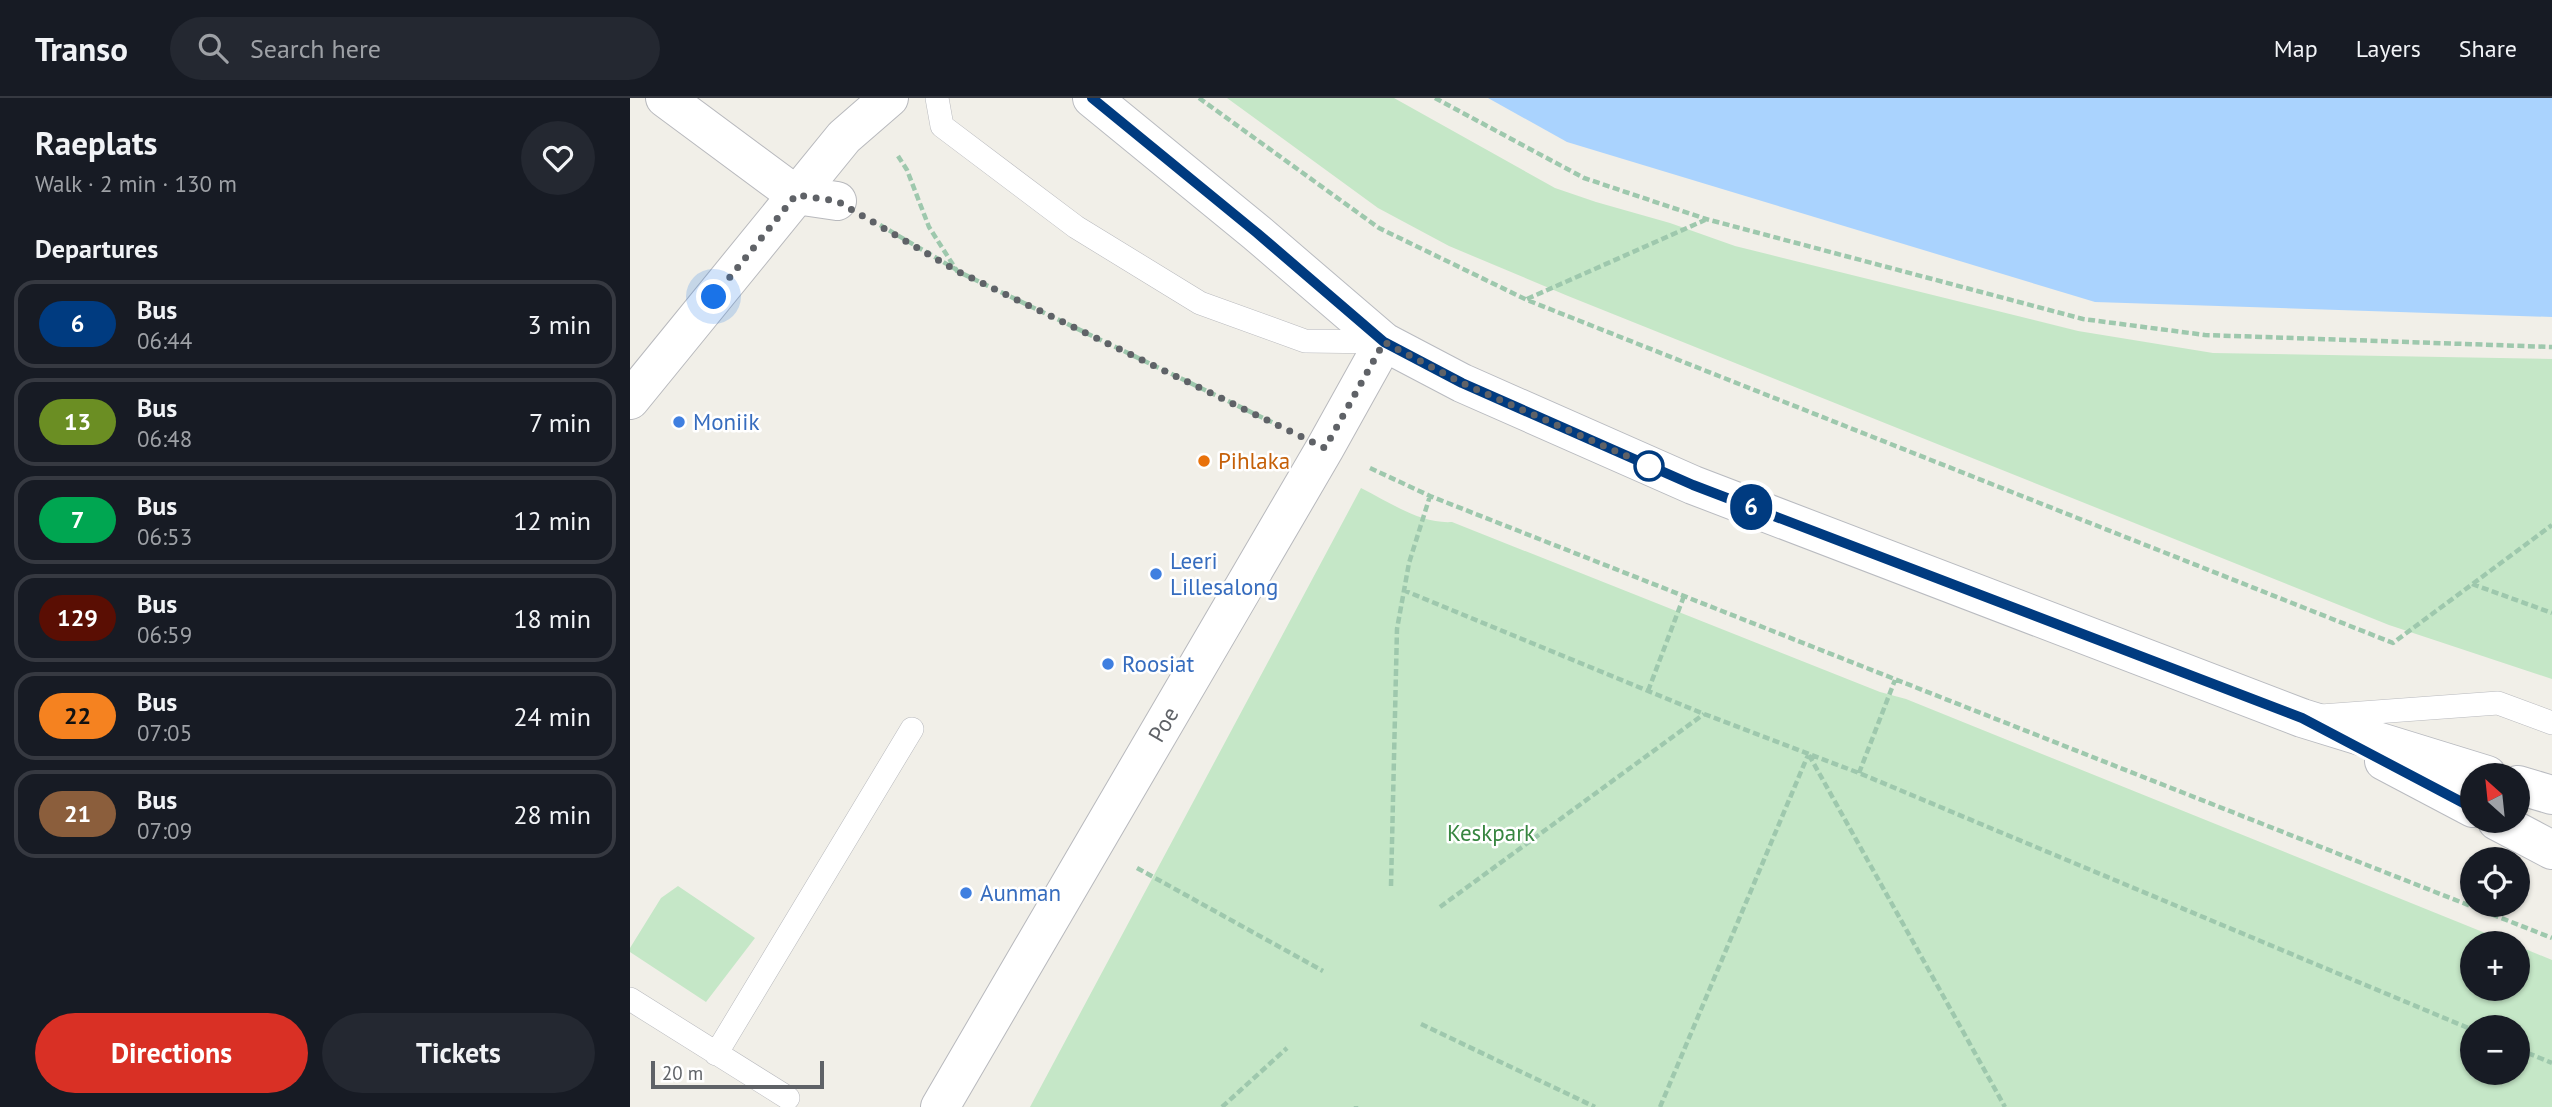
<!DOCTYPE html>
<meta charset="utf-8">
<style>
body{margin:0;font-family:"PT Sans",sans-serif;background:#242831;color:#f1f3f6;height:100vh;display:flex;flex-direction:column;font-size:26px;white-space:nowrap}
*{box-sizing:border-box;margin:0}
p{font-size:23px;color:#9ea1a6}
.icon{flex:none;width:38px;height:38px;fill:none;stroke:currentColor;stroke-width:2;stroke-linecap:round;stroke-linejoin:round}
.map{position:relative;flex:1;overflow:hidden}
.panel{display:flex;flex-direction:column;background:#171b24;width:630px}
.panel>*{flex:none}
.badge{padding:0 14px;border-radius:23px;font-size:24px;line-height:46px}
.needle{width:46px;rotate:333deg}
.controls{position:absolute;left:1830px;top:665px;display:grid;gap:14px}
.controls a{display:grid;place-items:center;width:70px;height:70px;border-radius:50%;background:#171b24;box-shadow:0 2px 5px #0004;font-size:35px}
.scale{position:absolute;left:21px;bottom:18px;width:173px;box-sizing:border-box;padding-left:7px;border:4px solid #5f6267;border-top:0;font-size:19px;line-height:24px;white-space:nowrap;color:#5f6267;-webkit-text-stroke:5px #fff;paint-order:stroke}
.you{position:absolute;width:35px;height:35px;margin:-18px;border:5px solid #fff;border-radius:50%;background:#1a73e8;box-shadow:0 0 0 10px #1a73e833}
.map>.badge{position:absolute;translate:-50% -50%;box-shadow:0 0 0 4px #fff}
h2{padding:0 35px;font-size:26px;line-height:63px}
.round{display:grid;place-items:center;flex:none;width:74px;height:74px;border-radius:37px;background:#242831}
.headline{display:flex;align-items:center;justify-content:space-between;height:119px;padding:0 35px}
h1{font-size:33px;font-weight:700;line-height:52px}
.action{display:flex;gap:14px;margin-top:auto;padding:14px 35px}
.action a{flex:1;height:80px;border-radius:42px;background:#d93025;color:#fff;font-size:28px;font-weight:700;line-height:80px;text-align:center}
.action a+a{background:#242831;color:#f1f3f6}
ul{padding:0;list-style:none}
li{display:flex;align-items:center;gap:21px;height:88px;margin:0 14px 10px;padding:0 21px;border:4px solid #363941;border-radius:21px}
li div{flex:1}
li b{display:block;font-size:26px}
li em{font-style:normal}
li .badge{min-width:77px;font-weight:700;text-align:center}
header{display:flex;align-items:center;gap:42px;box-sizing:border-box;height:98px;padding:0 35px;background:#171b24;border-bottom:2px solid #363941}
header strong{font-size:33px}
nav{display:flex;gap:38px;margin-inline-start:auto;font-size:24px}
.search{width:490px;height:63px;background:#242831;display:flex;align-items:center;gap:18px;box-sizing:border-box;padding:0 24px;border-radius:38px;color:#9ea1a6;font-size:26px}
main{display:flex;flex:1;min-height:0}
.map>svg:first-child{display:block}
.green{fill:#c5e7c7;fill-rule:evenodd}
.water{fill:#aad3fe}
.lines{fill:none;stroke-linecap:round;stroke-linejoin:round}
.lane-casing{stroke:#b8b9bd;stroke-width:24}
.street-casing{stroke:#b8b9bd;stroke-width:40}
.secondary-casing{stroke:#b9bbc0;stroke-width:40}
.path{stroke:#9ec8ad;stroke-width:4.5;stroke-dasharray:7 3.5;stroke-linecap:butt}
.lane{stroke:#fff;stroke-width:23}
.street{stroke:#fff;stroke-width:38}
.secondary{stroke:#fff;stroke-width:38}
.line-casing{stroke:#fff;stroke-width:16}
.line{stroke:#003b80;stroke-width:10}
.walk{stroke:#5f6267;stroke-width:7;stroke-dasharray:0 12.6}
.shop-dot{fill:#3f7fe0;stroke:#fff;stroke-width:2.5}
.food-dot{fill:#e8710a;stroke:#fff;stroke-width:2.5}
.stop-dot{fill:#fff;stroke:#003b80;stroke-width:3.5}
.labels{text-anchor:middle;stroke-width:5;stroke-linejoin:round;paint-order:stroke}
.shop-label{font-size:23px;fill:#366cbe;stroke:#fff;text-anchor:start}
.food-label{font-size:23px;fill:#c56008;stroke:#fff;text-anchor:start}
.street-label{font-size:23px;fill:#5f6267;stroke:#fff}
.park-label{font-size:23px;fill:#378640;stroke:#fff}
</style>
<header>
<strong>Transo</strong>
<div class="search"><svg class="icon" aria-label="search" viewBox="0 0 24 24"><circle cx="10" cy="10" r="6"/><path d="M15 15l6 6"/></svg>Search here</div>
<nav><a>Map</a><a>Layers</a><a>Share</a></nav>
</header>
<main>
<section class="panel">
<div class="headline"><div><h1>Raeplats</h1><p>Walk · 2 min · 130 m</p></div><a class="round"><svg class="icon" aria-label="heart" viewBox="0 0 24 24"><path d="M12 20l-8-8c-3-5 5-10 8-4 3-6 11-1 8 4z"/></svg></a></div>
<h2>Departures</h2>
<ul>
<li><span class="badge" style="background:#003b80;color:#fff">6</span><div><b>Bus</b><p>06:44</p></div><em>3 min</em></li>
<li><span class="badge" style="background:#6b8e23;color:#fff">13</span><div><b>Bus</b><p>06:48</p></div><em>7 min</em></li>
<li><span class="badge" style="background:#00a651;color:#fff">7</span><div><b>Bus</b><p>06:53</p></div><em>12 min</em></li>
<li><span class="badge" style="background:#5a0e03;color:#fff">129</span><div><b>Bus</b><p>06:59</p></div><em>18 min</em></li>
<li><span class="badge" style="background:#f58220;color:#111">22</span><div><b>Bus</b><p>07:05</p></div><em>24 min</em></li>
<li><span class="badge" style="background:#8b5e3c;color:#fff">21</span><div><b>Bus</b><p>07:09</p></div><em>28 min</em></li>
</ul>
<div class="action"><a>Directions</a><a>Tickets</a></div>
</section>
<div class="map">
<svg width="1922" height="1009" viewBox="0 0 1922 1009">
<rect width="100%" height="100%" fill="#f1efe8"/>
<path class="green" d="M 597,0 L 764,0 L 925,90 L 966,104 L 1040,125 L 1105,148 L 1448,233 L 1583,255 L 1922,261 L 1922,581 L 1759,527 L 938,198 L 819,148 L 748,110 Z
M 731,390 C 759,404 790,426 822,424 L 1250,594 L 1276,601 L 1880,845 L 1843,845 L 1843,891 L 1888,891 L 1888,848 L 1922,862 L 1922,1009 L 400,1009 ZM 1843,929 L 1888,929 L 1888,975 L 1843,975 Z
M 48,788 L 125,840 L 76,904 L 0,854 L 0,850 L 31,800 Z"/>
<path class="water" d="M 858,0 L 1922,0 L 1922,219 L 1465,204 L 937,44 Z"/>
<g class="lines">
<g class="lane-casing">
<path id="lane" d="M 307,0 L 312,28 L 446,129 L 570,205 L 675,243 L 754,244
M 1691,618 L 1868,605 L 1922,625
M 0,901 L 158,1000
M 86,956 L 282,631"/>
</g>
<g class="street-casing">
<g id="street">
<path d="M 35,0 L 166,97 L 207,103"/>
<path d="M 0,302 L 214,39 L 259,0"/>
<path id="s1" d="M 310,1009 L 695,350 L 754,244"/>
</g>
</g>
<g class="secondary-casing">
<path id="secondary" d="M 462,0 L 627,135 L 754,244 L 832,285 L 1063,387 L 1672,620 L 1857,677
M 1754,663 L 1843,710
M 1888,687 L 1922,697
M 1867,723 L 1922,752"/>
</g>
<path class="path" d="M 569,0 L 749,130 L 897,202 L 1763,545 L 1922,427
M 805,0 L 954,80 L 1076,121 L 1453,221 L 1575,237 L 1922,249
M 268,58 L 277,72 L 299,129 L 327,173 L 650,328
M 250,127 L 327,172
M 897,201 L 1075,122
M 740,370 L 800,398 L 1922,840
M 1842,486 L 1922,515
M 773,492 L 1074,616 L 1229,675 L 1843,932
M 1018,593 L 1054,498
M 1179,657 L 1375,1009
M 1229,675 L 1265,582
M 507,770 L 693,873
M 761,788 L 767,531 L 779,465 L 800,398
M 810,809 L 1074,616
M 791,926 L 965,1009
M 1888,951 L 1922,965
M 726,1008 L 726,1009
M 592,1009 L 657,950
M 1030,1009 L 1178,657"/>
<use href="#lane" class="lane"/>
<use href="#street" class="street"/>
<use href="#secondary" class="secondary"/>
</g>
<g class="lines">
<g class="line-casing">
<path id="line" d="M 462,0 L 627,135 L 754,244 L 832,285 L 1063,387 L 1672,620 L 1843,710"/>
</g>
<use href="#line" class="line"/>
<path class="walk" d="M 84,199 L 166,97 L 207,103 L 327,173 L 695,350 L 754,244 L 832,285 L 1026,371 L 1019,368"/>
</g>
<g class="shop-dot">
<circle cx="49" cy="324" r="7"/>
<circle cx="526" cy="476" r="7"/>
<circle cx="478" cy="566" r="7"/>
<circle cx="336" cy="795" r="7"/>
</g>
<circle class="food-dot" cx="574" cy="363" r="7"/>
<circle class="stop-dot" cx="1019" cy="368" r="14"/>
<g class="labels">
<g class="shop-label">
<text x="63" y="332">Moniik</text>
<text x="540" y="471">Leeri<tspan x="540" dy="26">Lillesalong</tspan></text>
<text x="492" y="574">Roosiat</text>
<text x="350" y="803">Aunman</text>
</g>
<g class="food-label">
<text x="588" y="371">Pihlaka</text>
</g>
<g class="street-label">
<text dy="8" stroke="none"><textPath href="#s1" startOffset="443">Poe</textPath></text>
</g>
<g class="park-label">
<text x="861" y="743">Keskpark</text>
</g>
</g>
</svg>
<div class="controls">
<a><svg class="needle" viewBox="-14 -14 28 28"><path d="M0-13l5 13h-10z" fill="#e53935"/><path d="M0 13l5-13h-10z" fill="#9ea1a6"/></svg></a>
<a><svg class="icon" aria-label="locate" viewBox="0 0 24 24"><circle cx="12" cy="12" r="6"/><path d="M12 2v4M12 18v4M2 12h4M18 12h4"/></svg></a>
<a>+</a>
<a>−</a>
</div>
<div class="scale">20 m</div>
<div class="you" style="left:84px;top:199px"></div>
<b class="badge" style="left:1121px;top:409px;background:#003b80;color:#fff">6</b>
</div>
</main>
